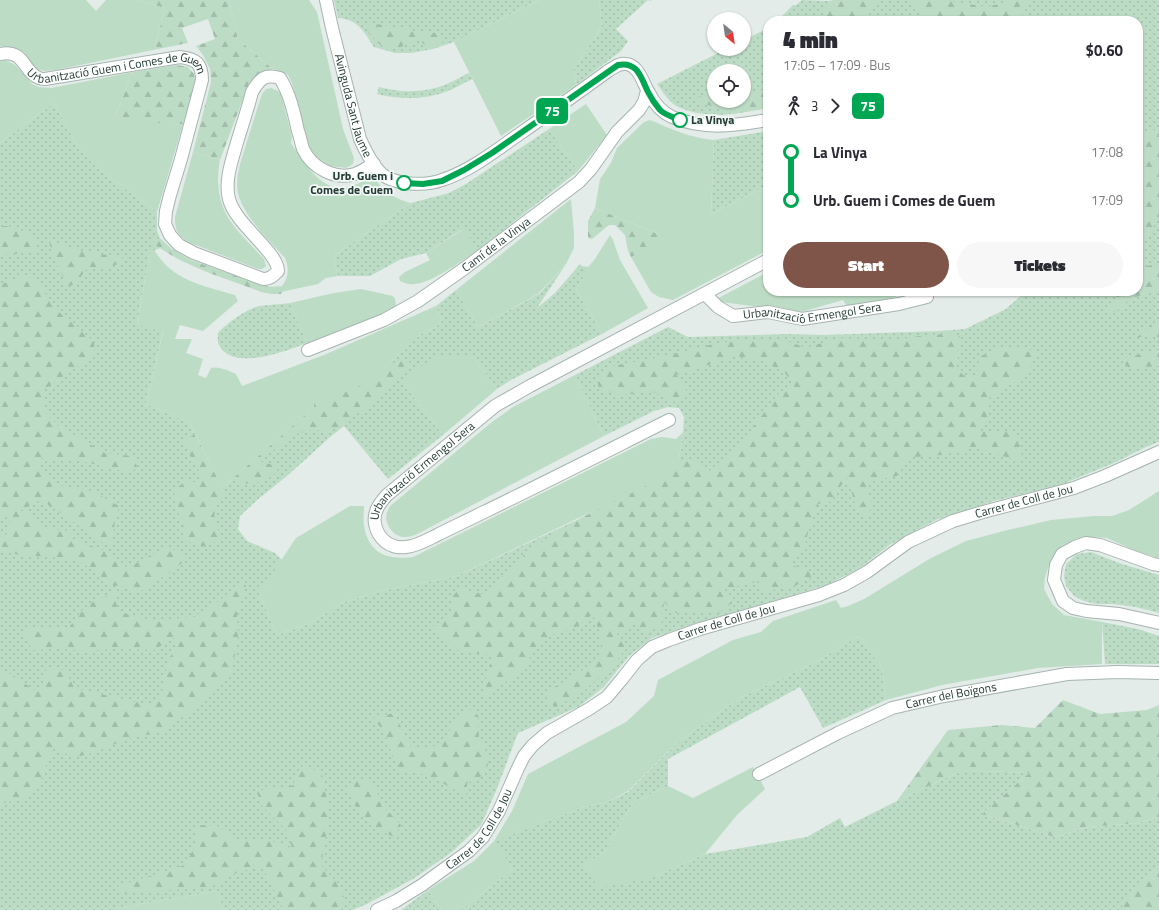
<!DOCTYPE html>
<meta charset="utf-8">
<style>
body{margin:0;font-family:"Titillium Web",sans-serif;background:#f7f7f7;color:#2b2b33;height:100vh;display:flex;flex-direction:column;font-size:15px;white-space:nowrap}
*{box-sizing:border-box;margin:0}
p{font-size:13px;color:#7c7c81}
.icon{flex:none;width:22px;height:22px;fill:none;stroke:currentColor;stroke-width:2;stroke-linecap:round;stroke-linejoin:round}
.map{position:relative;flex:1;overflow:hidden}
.side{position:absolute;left:763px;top:16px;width:380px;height:280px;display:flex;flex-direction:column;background:#fff;border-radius:16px;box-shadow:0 1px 3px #0004}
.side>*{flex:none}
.badge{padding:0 8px;border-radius:6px;font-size:14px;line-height:26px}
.needle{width:26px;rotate:151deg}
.fabs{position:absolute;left:707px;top:12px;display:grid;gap:8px}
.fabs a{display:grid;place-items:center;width:44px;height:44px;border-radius:50%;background:#fff;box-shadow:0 1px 3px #0004;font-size:20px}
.map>.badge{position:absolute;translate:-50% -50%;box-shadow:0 0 0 2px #fff}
.legs{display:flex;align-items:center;gap:6px;height:44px;padding:0 20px;font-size:13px}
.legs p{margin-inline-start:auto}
.headline{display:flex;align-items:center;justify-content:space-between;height:68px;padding:0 20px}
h1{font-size:22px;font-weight:800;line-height:30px}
.action{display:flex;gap:8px;margin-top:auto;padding:8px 20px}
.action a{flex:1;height:46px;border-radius:24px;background:#805549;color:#fff;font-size:16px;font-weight:800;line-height:46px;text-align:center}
.action a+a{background:#f7f7f7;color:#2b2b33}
ul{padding:0 20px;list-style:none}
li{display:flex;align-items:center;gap:14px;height:48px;font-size:15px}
li i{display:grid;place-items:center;width:6px;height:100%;margin:0 5px;background:currentColor}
li i::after{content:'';width:10px;height:10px;margin:-5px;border:3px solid;border-radius:50%;background:#fff}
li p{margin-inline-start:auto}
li:first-child i{background:linear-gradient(#0000 50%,currentColor 0)}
li:last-child i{background:linear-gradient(currentColor 50%,#0000 0)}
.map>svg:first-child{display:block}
.grass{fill:url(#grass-dots);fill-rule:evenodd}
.forest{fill:url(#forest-firs)}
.garden{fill:#bddcc6}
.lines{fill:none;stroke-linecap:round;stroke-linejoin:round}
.minor-casing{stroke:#a6b4af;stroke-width:14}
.minor{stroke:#fff;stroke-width:12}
.line-1-casing{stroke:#fff;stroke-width:9}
.line-1{stroke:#00a651;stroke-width:6}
.stop-1-dot{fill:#fff;stroke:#00a651;stroke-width:2}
.labels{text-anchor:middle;stroke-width:3.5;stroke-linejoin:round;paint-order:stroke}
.street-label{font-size:12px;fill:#243c36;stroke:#f3f8f6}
.stop-label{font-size:12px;font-weight:bold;fill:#243c36;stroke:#f3f8f6;text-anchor:start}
</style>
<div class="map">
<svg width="1159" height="910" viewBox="0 0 1159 910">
<defs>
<pattern id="grass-dots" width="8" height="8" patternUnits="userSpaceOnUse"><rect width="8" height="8" fill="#bddcc6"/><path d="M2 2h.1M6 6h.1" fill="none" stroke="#a2beab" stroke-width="1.8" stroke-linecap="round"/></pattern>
<pattern id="forest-firs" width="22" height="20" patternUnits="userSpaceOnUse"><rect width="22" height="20" fill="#bddcc6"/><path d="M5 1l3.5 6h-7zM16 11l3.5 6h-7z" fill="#a2beab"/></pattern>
</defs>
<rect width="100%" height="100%" fill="#e3ece8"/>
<path class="grass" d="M 334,0 L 539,0 L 454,42 L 433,49 L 411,53 L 395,53 L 374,47 C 364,32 358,19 338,18 Z
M 599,0 L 652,0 L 650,1 L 648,0 L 616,29 L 628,41 L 621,51 L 576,85 L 574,69 L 602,26 Z
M 802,0 C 814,0 826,2 838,0 L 1159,0 L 1159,442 L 1146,447 L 1114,463 L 1060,485 L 994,501 L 936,520 L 891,544 L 857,570 L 826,585 L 652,638 L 629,656 L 604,687 L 578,707 L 518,733 L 496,791 L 481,825 L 452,852 L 413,879 L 365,905 L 352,910 L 223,910 L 217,891 L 116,908 L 116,910 L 0,910 L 0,143 L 54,103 L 79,149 L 97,168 L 157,212 L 157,230 L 163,247 L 150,252 L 137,324 L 163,331 L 146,404 L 190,423 L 207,459 L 222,488 L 314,407 L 314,403 L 368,383 L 421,334 L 435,328 L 442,321 L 436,306 L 456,290 L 478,327 L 539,294 L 566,264 L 537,308 L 555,293 L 580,264 L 582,266 L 588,267 L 596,258 L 576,289 L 602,334 L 511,380 L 497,389 L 473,357 L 402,382 L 443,435 L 388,479 L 344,426 L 329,438 L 287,476 L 257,500 L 240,516 L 238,529 L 247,541 L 275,553 L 282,560 L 259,593 L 277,635 L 308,624 L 344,602 L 381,591 L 457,576 L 581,518 L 679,459 L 683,432 L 684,417 L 679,408 L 668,407 L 654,411 L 604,436 L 575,375 L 668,327 L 688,337 L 787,334 L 824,335 L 939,331 L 965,329 L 1006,309 L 1026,291 L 1138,291 L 1138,21 L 777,21 L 793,5 L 796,5 Z
M 768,28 L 768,108 C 742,112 715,119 689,111 C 682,109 675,106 670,101 C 665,96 661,89 657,84 L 726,49 L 744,49 L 744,40 ZM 714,71 L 744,71 L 744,101 L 714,101 Z
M 469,73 L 473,79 C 465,82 458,87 450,90 C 427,100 401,100 377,94 L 379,87 C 401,93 425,93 447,84 C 454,81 462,76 469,73 Z
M 549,129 L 578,171 L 478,250 L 463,229 L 426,253 L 401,259 L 370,276 L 338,276 L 334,260 L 336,254 L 411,203 L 449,193 L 466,184 Z
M 768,131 L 768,185 L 711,214 L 714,140 Z
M 290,303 L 307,343 C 286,351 233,372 219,345 C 217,342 218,337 218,333 C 226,324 244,311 256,307 C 267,304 279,305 290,303 Z
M 1091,552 L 1119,563 L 1159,575 L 1159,613 L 1136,607 L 1113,604 L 1097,604 L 1084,601 L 1074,596 L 1066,586 L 1064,576 L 1066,564 L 1077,554 Z
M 1102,622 L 1138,629 L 1159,636 L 1159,664 L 1105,664 Z
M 859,636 L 882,668 L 886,700 L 823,728 L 800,687 L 668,759 L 668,786 L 633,802 L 604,852 L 584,865 L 651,878 L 705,854 L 807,837 L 840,818 L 845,827 L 897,801 L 963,770 L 1029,773 L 982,814 L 1054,837 L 1088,827 L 1138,823 L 1159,817 L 1159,866 L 1140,882 L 1121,910 L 461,910 L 513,869 L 494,841 L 581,808 L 607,802 L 628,792 L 678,742 L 740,698 L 814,663 Z
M 428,890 L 442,910 L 401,910 Z"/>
<path class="forest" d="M 136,0 L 229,0 L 238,39 L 273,69 L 263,73 L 249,83 L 220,160 L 193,152 L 211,82 L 210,69 L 203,55 L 196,46 L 215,39 L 208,19 L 182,28 L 188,43 L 158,49 L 155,46 L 165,8 Z
M 834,0 L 883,0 L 864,19 L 858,21 L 828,21 L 824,17 L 823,8 L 830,1 Z
M 913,0 L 944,0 L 987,7 L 1013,0 L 1033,0 L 1017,21 L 932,21 L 914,9 Z
M 371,23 L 420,32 L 439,33 L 445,38 L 438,48 L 429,48 C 412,34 414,44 397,48 C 393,49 389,49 385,50 L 367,31 Z
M 177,65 L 188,67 L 194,74 L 195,81 L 183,124 L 174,125 L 99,165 L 88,159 L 88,148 L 107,132 L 120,105 L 130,76 L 134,72 Z
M 768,89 L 768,108 L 734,114 L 694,100 L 704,94 L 714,94 L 714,101 L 744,101 L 744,94 Z
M 1159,129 L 1159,218 L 1146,239 L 1138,231 L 1138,136 L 1148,131 Z
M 595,208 L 658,234 L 688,230 L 641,263 L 631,257 L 628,251 L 625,235 L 615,225 L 609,225 L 592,239 L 588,238 L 588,221 Z
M 0,226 C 17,225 24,231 37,241 L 35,252 L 0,255 Z
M 155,238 L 161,239 L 172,249 L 191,260 L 258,284 L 270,287 L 280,286 L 285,289 L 281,294 L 271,294 L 261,292 C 225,278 184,267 153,243 Z
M 49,241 L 85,252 L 122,257 L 123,263 L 102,268 L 84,270 L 79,282 L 67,287 L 51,250 Z
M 1153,265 L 1159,266 L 1159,291 L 1132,298 L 1112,315 L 1109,309 L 1120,291 L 1138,291 L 1138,267 Z
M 25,276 L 38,280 L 53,307 L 94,342 L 95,357 C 76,367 59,378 43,391 L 45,412 L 57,425 L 105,453 L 132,456 L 137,466 L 131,473 L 81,461 L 38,458 L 43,474 L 64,487 L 92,491 L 119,506 L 115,521 L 112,545 L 97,541 L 74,522 L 41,500 L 18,512 L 29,512 L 43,528 L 69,531 L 73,539 L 110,553 L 122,566 L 130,567 L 145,558 L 166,548 L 184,552 L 187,559 L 169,573 L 136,594 L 121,586 L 115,586 L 117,608 L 125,614 L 155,621 L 193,617 L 219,601 L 237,585 L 243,578 L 246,587 L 237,615 L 238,637 L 231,676 L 194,709 L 161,732 L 127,739 L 93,753 L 72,758 L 54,745 L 38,788 L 25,798 L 0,804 L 0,669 L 16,677 L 34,690 L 45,683 L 46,669 L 66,670 L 74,688 L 149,705 L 161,698 L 168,660 L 178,645 L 174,638 L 154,650 L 115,649 L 88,651 L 60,649 L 32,650 L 25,637 L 23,627 L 68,629 L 81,611 L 96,599 L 112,595 L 114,586 L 81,562 L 58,558 L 16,554 L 2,551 L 0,549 L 0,538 L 8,533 L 10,519 L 15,513 L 5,518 L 0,519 L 0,283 L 5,283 Z
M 1159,319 L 1159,337 L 1137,337 Z
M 952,333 L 960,336 L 957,366 L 963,375 L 977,376 L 979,357 L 999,348 L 1023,348 L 1038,352 L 1025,376 L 990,397 L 988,417 L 980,431 L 1011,431 L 1022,447 L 1021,462 L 976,447 C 957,454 929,457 909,457 L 897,476 L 881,479 L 866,484 L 872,507 L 866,517 L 857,510 L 847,477 L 830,502 L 818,504 L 810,525 L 804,549 L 790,565 L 806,569 L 813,576 L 795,586 L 761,592 L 760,581 L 721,590 L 736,600 L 719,613 L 709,611 L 674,613 L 664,602 L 661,626 L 647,632 L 633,624 L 616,635 L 627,648 L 610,668 L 583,692 L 556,707 L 547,701 L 548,691 L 601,659 L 601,636 L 593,614 L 576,627 L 549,636 L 535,650 L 521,672 L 501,685 L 485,701 L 484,684 L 493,655 L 460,652 L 432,627 L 452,616 L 451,598 L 460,588 L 482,594 L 498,584 L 502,577 L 521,563 L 524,555 L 551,535 L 581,518 L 654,482 L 679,459 L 697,460 L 708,472 L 741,444 L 777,395 L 793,383 L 784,372 L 762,361 L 736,356 L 696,369 L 676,374 L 689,395 L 677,403 L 653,392 L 619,395 L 599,389 L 597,379 L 612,366 L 656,358 L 718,343 L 757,339 L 787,341 L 806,348 L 837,338 L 898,340 L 919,336 Z
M 1159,350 L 1159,366 L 1129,368 L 1120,359 Z
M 404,358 L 413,365 L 403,376 L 379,395 L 375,402 L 331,431 L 312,430 L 299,433 L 286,441 L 259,461 L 280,467 L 272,477 L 256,483 L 237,484 L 232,479 L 314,407 L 314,403 L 374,368 L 385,367 Z
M 195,434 L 226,495 C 209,513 214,516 221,538 L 206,547 L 182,540 L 184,522 L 175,508 L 174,490 L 187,480 L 201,484 L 202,476 L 190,456 L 183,441 Z
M 1063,700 L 1100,714 L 1147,710 L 1159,705 L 1159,817 L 1138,823 L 1088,827 L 1054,837 L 982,814 L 1029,773 L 963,770 L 897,801 L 948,730 L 1002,725 L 1035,728 Z
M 469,709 L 478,715 L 479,737 L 490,759 L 484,775 L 467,783 L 466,796 L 435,779 L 411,770 L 403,774 L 393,758 L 385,733 L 373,718 L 394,713 L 412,749 L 441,745 L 451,728 Z
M 304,763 L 322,775 L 328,804 L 329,818 L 321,865 L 335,880 L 345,898 L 338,910 L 284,910 L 262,866 L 238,872 L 209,888 L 116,893 L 118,886 L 185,865 L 195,846 L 197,825 L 217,826 L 238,840 L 268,840 L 292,847 L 286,830 L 261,805 L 257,791 L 292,786 Z
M 356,780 L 371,780 L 384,807 L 401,825 L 394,837 L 371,826 L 355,806 L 347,789 Z
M 1159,866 L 1159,910 L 1120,910 L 1135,886 Z"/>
<path class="garden" d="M 0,0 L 86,0 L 96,11 L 106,0 L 136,0 L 165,8 L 155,46 L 158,49 L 56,70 L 44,71 L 36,69 L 26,58 L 13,48 L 0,46 Z
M 229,0 L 309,0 L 317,12 L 343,129 L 354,158 L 353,164 L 346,168 L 331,166 L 319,159 L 311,151 L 306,139 L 292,83 L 288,75 L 283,72 L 273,69 L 238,39 Z
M 539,0 L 599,0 L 602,26 L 574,69 L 576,85 L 501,136 L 454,42 Z
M 6,60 L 15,65 L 32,84 L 39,87 L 51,88 L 134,72 L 130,76 L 120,105 L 114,117 L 174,125 L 183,124 L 157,212 L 97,168 L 79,149 L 54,103 L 0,143 L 0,61 Z
M 271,88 L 278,91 L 281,94 L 292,137 L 291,143 C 305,163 322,196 352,186 C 359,184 366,179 372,176 C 386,192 390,197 411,203 L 336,254 L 334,260 L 338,276 L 326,278 L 318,284 L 276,293 C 278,291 280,289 282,286 C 289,277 289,268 285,258 C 269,240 247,220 239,197 C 233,178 243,156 248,138 C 253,123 257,108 262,94 L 266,89 Z
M 586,104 L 607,135 L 578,171 L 549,129 Z
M 650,120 C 671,129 691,138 714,140 L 711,214 L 768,185 L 768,250 L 673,300 L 659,297 L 651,292 L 631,257 L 668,238 L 595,208 L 600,179 L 611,163 L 617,148 L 644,122 Z
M 193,152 L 220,160 C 216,181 218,204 231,222 C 240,235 253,247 264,259 L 266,266 L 262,269 L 258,269 L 188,242 C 177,234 175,230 175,217 Z
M 571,199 L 574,233 L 574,248 L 566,264 L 538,294 L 478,327 L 456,290 Z
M 464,229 L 478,250 C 461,261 434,282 415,284 C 409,285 405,283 400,281 L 399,277 L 405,272 L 430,260 L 426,253 Z
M 610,235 L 613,240 L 620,260 L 648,308 L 602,334 L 576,289 Z
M 154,250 C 157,254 160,259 164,263 C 181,282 211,288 235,295 L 238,301 L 203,331 L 180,325 L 175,339 L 192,339 L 186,353 L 203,359 L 198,375 L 206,378 L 211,368 C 219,366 229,371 236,374 L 242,386 L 324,355 L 436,306 L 442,321 L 435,328 L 421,334 L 368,383 L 314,403 L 314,407 L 222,488 L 190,423 L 146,404 L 163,332 L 137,325 L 150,252 Z
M 768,272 L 768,291 L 910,291 L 852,314 L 843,300 L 801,312 L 713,301 Z
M 361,289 L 393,296 L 395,299 L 396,306 L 390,311 L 307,343 L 290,303 L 334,293 Z
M 435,355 L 473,357 L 497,389 L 443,435 L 402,382 Z
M 575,375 L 604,436 L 419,533 C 415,535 410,537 406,537 C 394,538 383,523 387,512 C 388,510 389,508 390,506 L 492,422 L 513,407 Z
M 683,432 L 679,459 L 654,482 L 457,576 L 381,591 L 344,602 L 308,624 L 277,635 L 259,593 L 296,538 L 350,506 L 364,506 C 364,513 363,519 364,526 C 369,554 387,560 413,557 L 651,439 L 662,437 L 676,439 Z
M 1159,491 L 1159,558 L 1136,551 L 1107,538 L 1096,537 L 1079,538 L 1063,545 L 1051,559 L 1045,577 L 1044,589 L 1052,604 L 1064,615 L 1102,622 L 1102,664 L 1038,668 L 942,685 L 886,700 L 882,668 L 859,636 L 814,663 L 740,698 L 678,742 L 628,791 L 607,802 L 581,808 L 495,841 L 513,869 L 461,910 L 442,910 L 428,890 L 474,861 L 494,841 L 512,811 L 528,774 L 626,722 L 654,696 L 658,680 L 733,640 L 761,632 L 773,621 L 836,600 L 841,608 L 848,606 L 864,599 L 931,558 L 966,541 L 1008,530 L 1051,520 L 1094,516 L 1112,516 L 1129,510 Z
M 753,767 L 765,789 L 737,815 L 705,854 L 651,878 L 598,888 L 584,865 L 604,852 L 633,802 L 668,786 L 693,798 Z
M 217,891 L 223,910 L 116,910 L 116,908 Z"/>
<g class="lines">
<g class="minor-casing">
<g id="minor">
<path id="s1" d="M 326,0 L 332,28 L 360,139 C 365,150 375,171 386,177 C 401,185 426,186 442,180 C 470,171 495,151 518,135 C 548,114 578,93 608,71 C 613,68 619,63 625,64 C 639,64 643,84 649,93 C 654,103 661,112 672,117 C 704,130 734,126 768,120"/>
<path id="s2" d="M 0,54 C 25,49 23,72 39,78 C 41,79 43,79 45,79 L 180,57 C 196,59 202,63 202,80 L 181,159 L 170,195 L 166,211 L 165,224 L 170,235 L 179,245 L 194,253 L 263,279 C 270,279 273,276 278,271 C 278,252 235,224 229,199 C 224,180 233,157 238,139 C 243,123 248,108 252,92 C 260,78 265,74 280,78 C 290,94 294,113 298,131 C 300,136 301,143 303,149 C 312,168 335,180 355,174 C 361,172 368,167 374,164"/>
<path id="s3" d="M 705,294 L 718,307 L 733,316 L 768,312 L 802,319 L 899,304 L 927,297"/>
<path id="s4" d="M 308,350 L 384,320 L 418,301 L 465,268 L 579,182 L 591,169 L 617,132 L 639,110 L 644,102 L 647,91"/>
<path id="s5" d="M 669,420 C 607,451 546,482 484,512 C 468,520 453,527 437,535 C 427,540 417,546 406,547 C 390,549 378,539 375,524 C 373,512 379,504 387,495 L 495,406 L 530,386 L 768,260"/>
<path d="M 1159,565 L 1153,564 L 1100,545 L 1086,543 L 1075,547 L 1062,554 L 1056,565 L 1054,580 L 1063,601 L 1073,608 L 1086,611 L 1119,614 L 1159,623"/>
<path id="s6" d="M 759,774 L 838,733 L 892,708 L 944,696 L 1067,674 L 1118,672 L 1159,673"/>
<path id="s7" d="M 377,910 L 396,901 L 422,885 L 469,851 L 483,837 L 499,811 L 518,768 L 524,756 L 533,745 L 547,733 L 589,709 L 607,697 L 622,679 L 637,660 L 652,647 L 669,640 L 700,629 L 819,595 L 844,585 L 867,572 L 908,542 L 953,521 L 983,512 L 1074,488 L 1105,476 L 1159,452"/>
</g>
</g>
<use href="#minor" class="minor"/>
</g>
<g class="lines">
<g class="line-1-casing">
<path id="line-1" d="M 404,183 L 423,184 L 442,181 L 464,170 L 492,153 L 618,65 C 638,61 641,78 648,92 C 651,98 655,104 660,110 C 665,115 673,117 680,120"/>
</g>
<use href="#line-1" class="line-1"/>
</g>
<g class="stop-1-dot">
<circle cx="680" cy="120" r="7"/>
<circle cx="404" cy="183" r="7"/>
</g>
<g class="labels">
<g class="street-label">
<text dy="4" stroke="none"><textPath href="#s2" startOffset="129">Urbanització Guem i Comes de Guem</textPath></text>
<text dy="4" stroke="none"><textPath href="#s1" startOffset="109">Avinguda Sant Jaume</textPath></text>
<text dy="4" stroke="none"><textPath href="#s4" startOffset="217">Camí de la Vinya</textPath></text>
<text dy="4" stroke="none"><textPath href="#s3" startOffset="116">Urbanització Ermengol Sera</textPath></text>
<text dy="4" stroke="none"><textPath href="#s5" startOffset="409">Urbanització Ermengol Sera</textPath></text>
<text dy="4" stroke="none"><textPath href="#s7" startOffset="793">Carrer de Coll de Jou</textPath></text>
<text dy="4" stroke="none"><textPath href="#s7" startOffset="469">Carrer de Coll de Jou</textPath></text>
<text dy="4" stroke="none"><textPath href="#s6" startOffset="209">Carrer del Boïgons</textPath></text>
<text dy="4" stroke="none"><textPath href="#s7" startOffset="133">Carrer de Coll de Jou</textPath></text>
</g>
<g class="stop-label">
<text x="691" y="124">La Vinya</text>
<text x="393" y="180" text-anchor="end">Urb. Guem i<tspan x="393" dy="14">Comes de Guem</tspan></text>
</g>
</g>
</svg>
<div class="fabs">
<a><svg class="needle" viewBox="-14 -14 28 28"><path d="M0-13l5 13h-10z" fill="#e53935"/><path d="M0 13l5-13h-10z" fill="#7c7c81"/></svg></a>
<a><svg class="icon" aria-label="locate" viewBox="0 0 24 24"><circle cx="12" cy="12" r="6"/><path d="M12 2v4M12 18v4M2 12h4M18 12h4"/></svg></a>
</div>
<b class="badge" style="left:552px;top:111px;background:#00a651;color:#fff">75</b>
<section class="side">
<div class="headline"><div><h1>4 min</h1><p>17:05 – 17:09 · Bus</p></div><b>$0.60</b></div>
<div class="legs"><svg class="icon" aria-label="walk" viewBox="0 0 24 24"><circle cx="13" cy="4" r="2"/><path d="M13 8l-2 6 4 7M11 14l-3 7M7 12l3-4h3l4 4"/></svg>3<svg class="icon" aria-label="forward" viewBox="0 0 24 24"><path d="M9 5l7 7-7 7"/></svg><b class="badge" style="background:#00a651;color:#fff">75</b></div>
<ul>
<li><i style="color:#00a651"></i><b>La Vinya</b><p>17:08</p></li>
<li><i style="color:#00a651"></i><b>Urb. Guem i Comes de Guem</b><p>17:09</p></li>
</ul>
<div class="action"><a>Start</a><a>Tickets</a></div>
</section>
</div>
